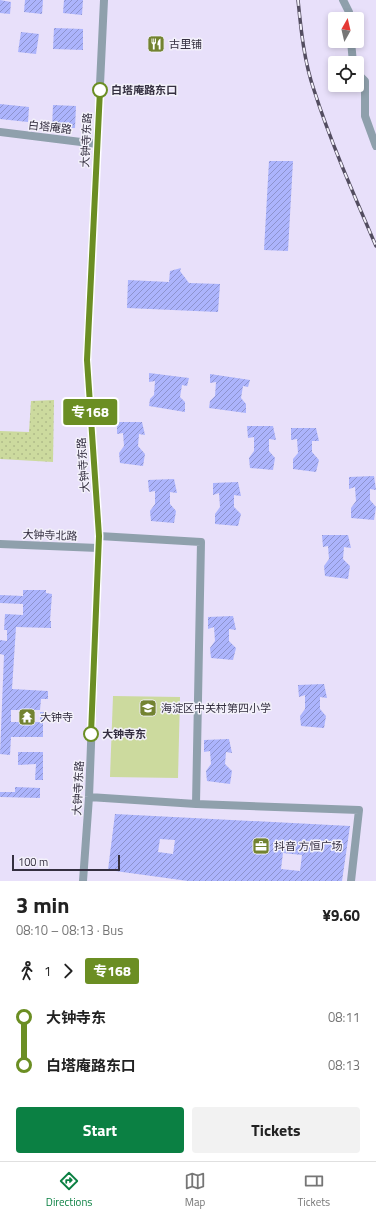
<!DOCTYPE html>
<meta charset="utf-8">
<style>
body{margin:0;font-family:"Titillium Web","Noto Sans SC",sans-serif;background:#f2f2f2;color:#222;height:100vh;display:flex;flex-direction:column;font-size:15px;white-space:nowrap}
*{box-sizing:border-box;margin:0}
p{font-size:13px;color:#767676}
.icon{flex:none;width:22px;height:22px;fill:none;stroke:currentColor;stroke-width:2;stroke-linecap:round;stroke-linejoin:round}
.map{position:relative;height:881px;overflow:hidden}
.details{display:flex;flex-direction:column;background:#fff;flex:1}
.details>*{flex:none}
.badge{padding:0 8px;border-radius:3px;font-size:14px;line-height:26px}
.needle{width:26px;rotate:8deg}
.controls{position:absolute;left:328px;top:12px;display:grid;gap:8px}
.controls a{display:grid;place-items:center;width:36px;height:36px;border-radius:4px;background:#fff;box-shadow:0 2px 6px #0003;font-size:20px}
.scale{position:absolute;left:12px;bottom:10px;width:108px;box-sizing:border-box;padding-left:4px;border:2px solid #342f40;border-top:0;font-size:11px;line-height:14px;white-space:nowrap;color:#342f40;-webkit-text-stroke:3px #f3f1fa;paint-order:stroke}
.map>.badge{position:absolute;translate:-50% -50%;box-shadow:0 0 0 2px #fff}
.legs{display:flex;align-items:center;gap:6px;height:44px;padding:0 16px;font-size:13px}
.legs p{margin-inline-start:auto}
.head{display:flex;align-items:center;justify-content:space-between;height:68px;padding:0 16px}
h1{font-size:22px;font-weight:700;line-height:30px}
.button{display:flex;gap:8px;margin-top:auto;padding:8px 16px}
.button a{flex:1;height:46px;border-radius:4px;background:#0b8043;color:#fff;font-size:16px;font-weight:700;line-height:46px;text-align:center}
.button a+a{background:#f2f2f2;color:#222}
ul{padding:0 16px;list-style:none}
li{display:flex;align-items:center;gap:14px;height:48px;font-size:15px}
li i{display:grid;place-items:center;width:6px;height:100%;margin:0 5px;background:currentColor}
li i::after{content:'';width:10px;height:10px;margin:-5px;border:3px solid;border-radius:50%;background:#fff}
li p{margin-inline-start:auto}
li:first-child i{background:linear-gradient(#0000 50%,currentColor 0)}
li:last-child i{background:linear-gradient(currentColor 50%,#0000 0)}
.menu{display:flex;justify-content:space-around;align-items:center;height:56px;border-top:1px solid #e0e0e0;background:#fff;font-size:11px;color:#767676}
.menu a{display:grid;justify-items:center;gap:2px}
.menu .active{color:#0b8043}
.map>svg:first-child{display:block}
.grass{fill:#ccda9e}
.garden{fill:url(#garden-dots)}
.building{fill:url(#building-hatch);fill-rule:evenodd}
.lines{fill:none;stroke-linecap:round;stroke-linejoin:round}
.minor{stroke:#8fa0ac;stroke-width:8}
.rail-casing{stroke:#534d60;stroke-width:3.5}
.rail{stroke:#f3f1fa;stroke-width:2;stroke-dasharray:6;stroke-linecap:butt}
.line-1-casing{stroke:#fff;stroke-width:9}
.line-1{stroke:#6b8e23;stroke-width:6}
.stop-1-dot{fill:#fff;stroke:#6b8e23;stroke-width:2}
.labels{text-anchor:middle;stroke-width:3;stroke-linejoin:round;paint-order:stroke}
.poi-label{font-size:11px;fill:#342f40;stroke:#f3f1fa;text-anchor:start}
.stop-label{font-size:11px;font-weight:bold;fill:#342f40;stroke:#f3f1fa;text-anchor:start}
.street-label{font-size:11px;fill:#342f40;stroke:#f3f1fa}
</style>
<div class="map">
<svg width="376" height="881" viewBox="0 0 376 881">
<defs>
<pattern id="garden-dots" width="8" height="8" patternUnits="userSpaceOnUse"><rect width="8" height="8" fill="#ccda9e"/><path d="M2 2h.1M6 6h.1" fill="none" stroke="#b0bb89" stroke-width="1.8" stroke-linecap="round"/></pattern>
<pattern id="building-hatch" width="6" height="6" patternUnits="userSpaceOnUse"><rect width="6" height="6" fill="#acb4fc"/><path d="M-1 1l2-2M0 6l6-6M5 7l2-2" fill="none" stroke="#8d93cd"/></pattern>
</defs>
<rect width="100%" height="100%" fill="#e8e0fa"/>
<path class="grass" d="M 113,696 L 180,697 L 178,778 L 110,777 Z"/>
<path class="garden" d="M 54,400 L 53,462 L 0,459 L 0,431 L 29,432 L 31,401 Z"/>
<path class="building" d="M 0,0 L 11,2 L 10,14 L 0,13 Z
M 25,0 L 43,0 L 42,14 L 24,12 Z
M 64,0 L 83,0 L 82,15 L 63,13 Z
M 54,28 L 83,29 L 83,50 L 53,49 Z
M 21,32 L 39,34 L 36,54 L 18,52 Z
M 0,104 L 29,107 L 28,122 L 0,119 Z
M 53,105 L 76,106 L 75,128 L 52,128 Z
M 269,161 L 293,161 L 288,251 L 264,250 Z
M 181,268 L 180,271 L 189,283 L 220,284 L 218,312 L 127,308 L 128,280 L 169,282 L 170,271 Z
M 149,373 L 189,378 L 187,386 L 182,385 L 180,397 L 185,402 L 185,412 L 149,406 L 150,399 L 154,395 L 155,381 L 149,382 Z
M 210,374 L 250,380 L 248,387 L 243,386 L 241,398 L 246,404 L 246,413 L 209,408 L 210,401 L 215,396 L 216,382 L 210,383 Z
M 117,422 L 142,422 L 145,435 L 139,434 L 138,446 L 145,454 L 143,466 L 120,463 L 119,453 L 124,446 L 123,433 L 117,434 Z
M 247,426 L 273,426 L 276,440 L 269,439 L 269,451 L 275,458 L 273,470 L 250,468 L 249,458 L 254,451 L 254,437 L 248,438 Z
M 291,428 L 316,428 L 319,441 L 312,441 L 312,452 L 319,460 L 316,472 L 293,469 L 293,459 L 298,453 L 297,439 L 291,440 Z
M 374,476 L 376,490 L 370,489 L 370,500 L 376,507 L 374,520 L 351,518 L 351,508 L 356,501 L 355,487 L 349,489 L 349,477 Z
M 174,479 L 177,493 L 170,492 L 170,504 L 176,511 L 174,523 L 151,521 L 150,511 L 155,504 L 155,491 L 149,492 L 148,480 Z
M 238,482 L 241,496 L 234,495 L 234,507 L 241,514 L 238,526 L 215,524 L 215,514 L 220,507 L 219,493 L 213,495 L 213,483 Z
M 322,535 L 348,535 L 351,548 L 344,547 L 343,559 L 350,566 L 348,579 L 325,576 L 324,566 L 329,559 L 328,546 L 323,547 Z
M 23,590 L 46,590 L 46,593 L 52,594 L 50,621 L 51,621 L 51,628 L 16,627 L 12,689 L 48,691 L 48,699 L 41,699 L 40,710 L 11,710 L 11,722 L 43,722 L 43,737 L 11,737 L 10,755 L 0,754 L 4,655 L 0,654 L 0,640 L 7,641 L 7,630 L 4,630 L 5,614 L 23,615 L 23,604 L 0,603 L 0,595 L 23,596 Z
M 233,616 L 236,630 L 229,629 L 229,641 L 236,648 L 233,660 L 211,658 L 210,648 L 215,641 L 214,627 L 208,629 L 208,617 Z
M 324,684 L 327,698 L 320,697 L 320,709 L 326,716 L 324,728 L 301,726 L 300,716 L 305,709 L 305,695 L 299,697 L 298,685 Z
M 40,712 L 47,712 L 47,720 L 40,720 Z
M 229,739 L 232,753 L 226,752 L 225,764 L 232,771 L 230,784 L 207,781 L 206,771 L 211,764 L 210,751 L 204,752 L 204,740 Z
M 18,752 L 43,752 L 43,780 L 35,780 L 36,764 L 18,765 Z
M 15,787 L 40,788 L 40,798 L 0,797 L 0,792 L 15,792 Z
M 115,814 L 350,826 L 342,881 L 188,881 L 108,870 ZM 160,839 L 175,840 L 173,854 L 158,852 ZM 283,853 L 302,855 L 300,871 L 281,869 Z"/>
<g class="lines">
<path class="minor" d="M 343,0 L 349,12 L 349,19
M 351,41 L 353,63
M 357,73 L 365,81 L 365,116 L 376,146
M 0,132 L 97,144
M 99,536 L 201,542 L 196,804
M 0,544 L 98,548
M 89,797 L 196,804 L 359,810 L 351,881
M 83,881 L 89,797 L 99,536 L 87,359 L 104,0"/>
<g class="rail-casing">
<path id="rail" d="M 298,0 C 301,30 304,61 314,90 C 331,143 354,195 376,246"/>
</g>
<use href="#rail" class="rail"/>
</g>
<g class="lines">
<g class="line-1-casing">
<path id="line-1" d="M 91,734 L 99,536 L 87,360 L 100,90"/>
</g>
<use href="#line-1" class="line-1"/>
</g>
<defs>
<g id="restaurant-square" transform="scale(0.9)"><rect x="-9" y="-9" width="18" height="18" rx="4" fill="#738331" stroke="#f3f1fa"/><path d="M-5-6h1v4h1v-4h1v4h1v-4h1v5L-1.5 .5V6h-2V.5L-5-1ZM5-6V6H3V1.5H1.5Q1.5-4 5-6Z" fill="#fff"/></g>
<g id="school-square" transform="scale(0.9)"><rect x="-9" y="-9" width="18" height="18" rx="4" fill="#738331" stroke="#f3f1fa"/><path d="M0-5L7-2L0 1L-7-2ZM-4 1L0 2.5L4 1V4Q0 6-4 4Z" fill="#fff"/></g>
<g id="temple-square" transform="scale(0.9)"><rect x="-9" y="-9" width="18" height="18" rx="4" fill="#738331" stroke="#f3f1fa"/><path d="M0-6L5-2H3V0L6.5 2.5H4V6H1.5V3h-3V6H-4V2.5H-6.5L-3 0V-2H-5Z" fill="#fff"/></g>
<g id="office-square" transform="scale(0.9)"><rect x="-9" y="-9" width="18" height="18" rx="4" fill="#738331" stroke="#f3f1fa"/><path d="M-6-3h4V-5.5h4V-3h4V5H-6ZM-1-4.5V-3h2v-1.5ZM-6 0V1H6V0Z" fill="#fff"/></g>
</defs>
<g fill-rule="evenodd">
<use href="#restaurant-square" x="156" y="44"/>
<use href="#school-square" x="148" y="708"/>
<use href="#temple-square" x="27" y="717"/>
<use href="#office-square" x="261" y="846"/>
</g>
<g class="stop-1-dot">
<circle cx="100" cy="90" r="7"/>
<circle cx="91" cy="734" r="7"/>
</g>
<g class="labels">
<g class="poi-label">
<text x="169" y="48">古里铺</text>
<text x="161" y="712">海淀区中关村第四小学</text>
<text x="40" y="721">大钟寺</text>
<text x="274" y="850">抖音 方恒广场</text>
</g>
<g class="stop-label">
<text x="111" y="94">白塔庵路东口</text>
<text x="102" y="738">大钟寺东</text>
</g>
<g class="street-label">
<text transform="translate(50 127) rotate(6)" y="4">白塔庵路</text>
<text transform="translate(86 140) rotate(-87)" y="4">大钟寺东路</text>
<text transform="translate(83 465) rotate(-94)" y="4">大钟寺东路</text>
<text transform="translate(50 535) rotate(2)" y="4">大钟寺北路</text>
<text transform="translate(78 788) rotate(-87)" y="4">大钟寺东路</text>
</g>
</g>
</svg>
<div class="controls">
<a><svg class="needle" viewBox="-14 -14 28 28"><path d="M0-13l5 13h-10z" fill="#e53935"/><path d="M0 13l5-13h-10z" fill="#767676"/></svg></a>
<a><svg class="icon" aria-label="locate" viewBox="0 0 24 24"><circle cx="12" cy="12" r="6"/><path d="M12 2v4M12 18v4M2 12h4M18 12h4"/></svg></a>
</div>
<div class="scale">100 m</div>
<b class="badge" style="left:90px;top:412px;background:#6b8e23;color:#fff">专168</b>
</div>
<section class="details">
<div class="head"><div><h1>3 min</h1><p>08:10 – 08:13 · Bus</p></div><b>¥9.60</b></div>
<div class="legs"><svg class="icon" aria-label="walk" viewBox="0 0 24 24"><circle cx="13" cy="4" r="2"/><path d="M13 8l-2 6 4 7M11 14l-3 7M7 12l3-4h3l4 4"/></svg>1<svg class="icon" aria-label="forward" viewBox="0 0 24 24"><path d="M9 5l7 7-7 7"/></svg><b class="badge" style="background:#6b8e23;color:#fff">专168</b></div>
<ul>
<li><i style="color:#6b8e23"></i><b>大钟寺东</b><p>08:11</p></li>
<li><i style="color:#6b8e23"></i><b>白塔庵路东口</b><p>08:13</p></li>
</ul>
<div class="button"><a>Start</a><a>Tickets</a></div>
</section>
<nav class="menu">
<a class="active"><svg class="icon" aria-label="directions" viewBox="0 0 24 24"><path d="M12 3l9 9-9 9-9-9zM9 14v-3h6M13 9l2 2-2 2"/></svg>Directions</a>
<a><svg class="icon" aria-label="map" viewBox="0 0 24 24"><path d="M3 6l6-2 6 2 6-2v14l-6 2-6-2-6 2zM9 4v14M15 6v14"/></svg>Map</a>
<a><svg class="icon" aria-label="tickets" viewBox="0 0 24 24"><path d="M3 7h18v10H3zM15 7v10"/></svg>Tickets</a>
</nav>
